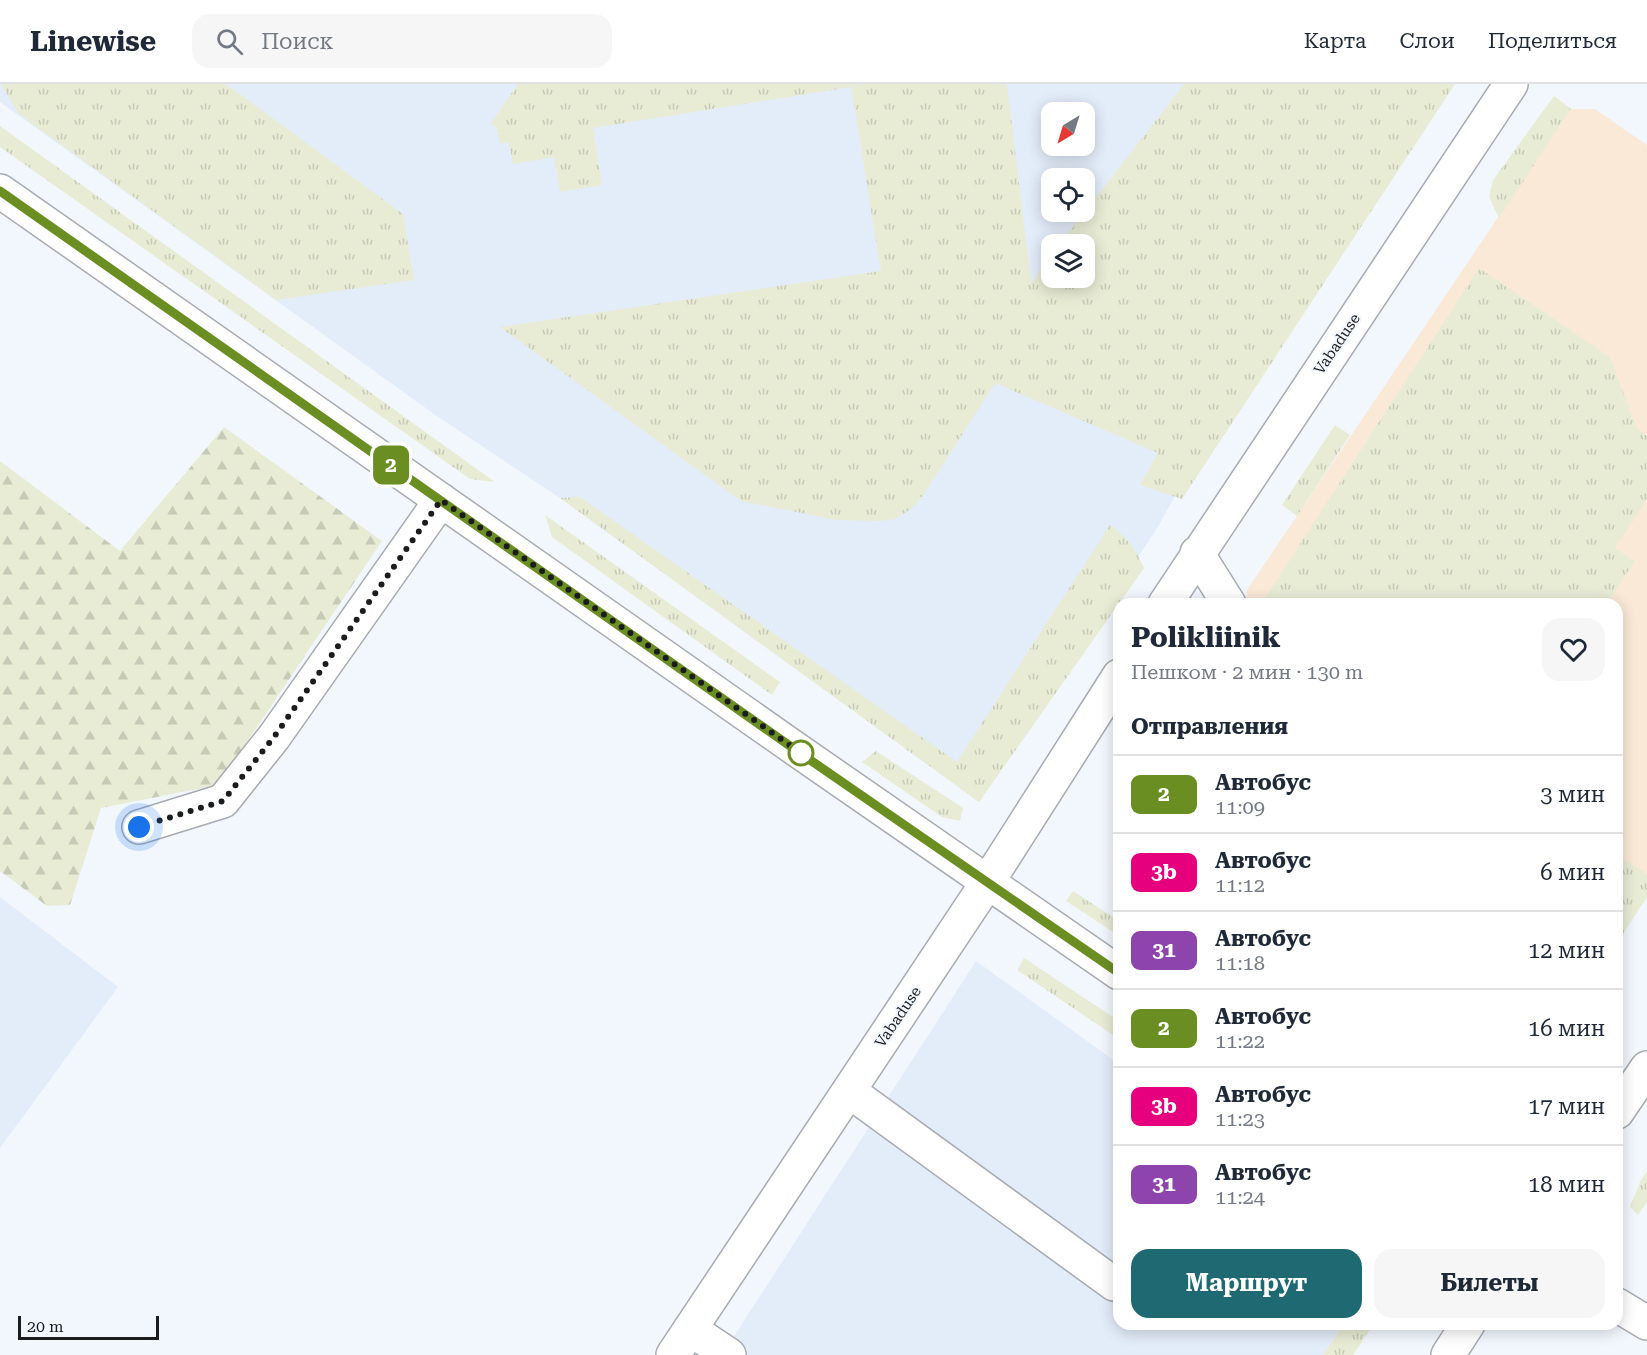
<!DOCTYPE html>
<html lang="ru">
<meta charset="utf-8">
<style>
body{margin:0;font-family:"Roboto Serif",serif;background:#f6f6f7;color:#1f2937;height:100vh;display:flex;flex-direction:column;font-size:22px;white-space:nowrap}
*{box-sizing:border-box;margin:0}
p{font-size:20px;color:#747a83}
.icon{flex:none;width:33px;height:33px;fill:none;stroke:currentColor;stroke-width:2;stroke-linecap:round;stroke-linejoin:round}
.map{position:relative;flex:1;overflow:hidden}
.panel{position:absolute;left:1113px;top:514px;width:510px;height:732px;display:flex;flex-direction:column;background:#fff;border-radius:18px;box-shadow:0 3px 15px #0003}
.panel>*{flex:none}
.badge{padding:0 12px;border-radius:9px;font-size:21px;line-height:39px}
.needle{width:39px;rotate:218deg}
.tools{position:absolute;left:1041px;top:18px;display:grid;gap:12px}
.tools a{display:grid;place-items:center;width:54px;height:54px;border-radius:12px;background:#fff;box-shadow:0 3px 15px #0003;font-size:30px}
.scale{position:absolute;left:18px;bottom:15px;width:141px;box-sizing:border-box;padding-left:6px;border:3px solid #1a1c1e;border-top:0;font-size:16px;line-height:21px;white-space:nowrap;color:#1a1c1e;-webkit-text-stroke:4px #f2f7fe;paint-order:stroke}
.you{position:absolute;width:30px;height:30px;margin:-15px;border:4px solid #fff;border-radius:50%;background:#1a73e8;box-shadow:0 0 0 9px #1a73e833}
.map>.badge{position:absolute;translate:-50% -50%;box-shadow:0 0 0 3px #fff}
h2{padding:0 18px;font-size:22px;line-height:54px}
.round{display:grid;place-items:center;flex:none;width:63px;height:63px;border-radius:18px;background:#f6f6f7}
.headline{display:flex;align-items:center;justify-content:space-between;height:102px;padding:0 18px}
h1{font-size:28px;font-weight:700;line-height:45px}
.button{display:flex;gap:12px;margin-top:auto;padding:12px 18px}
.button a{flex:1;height:69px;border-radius:18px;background:#1e6972;color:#fff;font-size:24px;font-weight:700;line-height:69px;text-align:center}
.button a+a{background:#f6f6f7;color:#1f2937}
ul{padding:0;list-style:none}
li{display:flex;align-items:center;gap:18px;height:78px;padding:0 18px;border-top:2px solid #e0e1e3}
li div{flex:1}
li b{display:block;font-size:22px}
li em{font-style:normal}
li .badge{min-width:66px;font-weight:700;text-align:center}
header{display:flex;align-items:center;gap:36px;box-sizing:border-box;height:84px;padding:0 30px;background:#fff;border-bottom:2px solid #e0e1e3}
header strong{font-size:28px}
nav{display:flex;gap:33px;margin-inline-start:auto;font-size:21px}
.search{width:420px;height:54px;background:#f6f6f7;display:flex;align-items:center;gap:15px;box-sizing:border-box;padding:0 21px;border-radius:18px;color:#747a83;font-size:22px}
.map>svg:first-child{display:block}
.commercial{fill:#fae9d7}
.built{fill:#e3ecf9;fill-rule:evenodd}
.grass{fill:url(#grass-tufts)}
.forest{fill:url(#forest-firs)}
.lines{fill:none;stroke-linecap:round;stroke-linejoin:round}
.minor-casing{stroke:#a7abb1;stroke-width:36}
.major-casing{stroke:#a7abb1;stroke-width:36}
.minor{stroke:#fff;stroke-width:33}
.major{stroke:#fff;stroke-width:33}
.line-casing{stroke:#fff;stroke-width:14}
.line{stroke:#6b8e23;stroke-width:9}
.walk{stroke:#1a1c1e;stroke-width:6;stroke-dasharray:0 10.8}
.stop-dot{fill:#fff;stroke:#6b8e23;stroke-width:3}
.labels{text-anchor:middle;stroke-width:4.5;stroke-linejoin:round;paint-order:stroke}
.street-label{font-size:15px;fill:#1a1c1e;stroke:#f2f7fe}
</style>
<header>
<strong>Linewise</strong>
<div class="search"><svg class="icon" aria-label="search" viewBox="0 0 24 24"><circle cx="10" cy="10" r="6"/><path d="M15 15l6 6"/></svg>Поиск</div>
<nav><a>Карта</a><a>Слои</a><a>Поделиться</a></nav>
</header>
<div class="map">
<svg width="1647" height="1271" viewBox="0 0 1647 1271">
<defs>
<pattern id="grass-tufts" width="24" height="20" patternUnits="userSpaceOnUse" patternTransform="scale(1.5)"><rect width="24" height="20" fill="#e8ecd5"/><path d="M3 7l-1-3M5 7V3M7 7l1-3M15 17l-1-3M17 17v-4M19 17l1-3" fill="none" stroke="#c6cab6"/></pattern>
<pattern id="forest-firs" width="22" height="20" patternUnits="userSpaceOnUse" patternTransform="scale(1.5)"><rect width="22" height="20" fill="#e8ecd5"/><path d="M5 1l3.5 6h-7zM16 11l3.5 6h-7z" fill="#c6cab6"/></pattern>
</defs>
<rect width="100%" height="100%" fill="#f2f7fe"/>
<path class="commercial" d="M 1571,25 L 1595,25 L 1647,61 L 1647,794 L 1617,778 L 1617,520 L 1246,520 L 1247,506 Z"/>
<path class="built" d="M 0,0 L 1408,0 L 1157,444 L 979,718 L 560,414 L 434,330 L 0,18 ZM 1052,28 L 1084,28 L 1084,62 L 1052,62 ZM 1052,94 L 1084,94 L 1084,128 L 1052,128 ZM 1052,160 L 1084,160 L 1084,194 L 1052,194 Z
M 0,813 L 118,903 L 0,1064 Z
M 976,877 L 1119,980 L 1119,1240 L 1343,1241 L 1323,1271 L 722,1271 Z"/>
<path class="grass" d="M 1,0 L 226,0 L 403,130 L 414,196 L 276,216 L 19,30 Z
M 518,0 L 1007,0 L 1031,199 L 1051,172 L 1052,194 L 1084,194 L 1084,160 L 1060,160 L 1184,0 L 1455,0 L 1182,415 L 1140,401 L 1158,369 L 995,299 L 924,410 L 911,425 L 895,435 L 880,437 L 837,436 L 741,417 L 500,243 L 881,187 L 851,3 L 593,44 L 602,101 L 560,108 L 554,73 L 513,80 L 509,58 L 500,60 L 497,44 L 491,39 Z
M 1554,12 L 1571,25 L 1499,134 L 1489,113 L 1493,96 Z
M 0,42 L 495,398 L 470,395 L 0,63 Z
M 1479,184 L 1610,273 L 1637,345 L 1647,352 L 1647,416 L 1615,464 L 1635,477 L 1606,520 L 1261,520 Z
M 1335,341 L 1350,351 L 1297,432 L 1282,421 Z
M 580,413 L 957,678 L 1110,441 C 1127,454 1136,465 1144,484 L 979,718 L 560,414 Z
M 545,431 L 780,598 L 772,611 L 552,453 Z
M 876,667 L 963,724 L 960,737 L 942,733 L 862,678 Z
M 1617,772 L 1647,790 L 1647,813 L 1621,853 L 1617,850 Z
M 1073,807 L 1119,837 L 1119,852 L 1066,817 Z
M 1024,874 L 1119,937 L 1119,955 L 1017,886 Z
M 1647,1087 L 1647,1118 L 1638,1131 L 1630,1123 L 1641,1096 Z
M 1343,1241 L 1373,1241 L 1353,1271 L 1323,1271 Z"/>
<path class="forest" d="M 224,343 L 382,457 L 218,701 L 101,724 L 70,821 L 47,822 L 0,787 L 0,377 L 120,467 Z"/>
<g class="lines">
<g class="minor-casing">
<path id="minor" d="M 0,107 L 800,668 L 1119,889
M 1197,469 L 1229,520
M 1165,520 L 1511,0
M 139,743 L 223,717 L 274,653 L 441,416
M 849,1007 L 1114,1200
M 1617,1221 L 1647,1239
M 690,1245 L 729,1271
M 673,1271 L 987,799 L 1119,592"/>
</g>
<g class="major-casing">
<path id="major" d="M 1617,1028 L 1647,984
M 1448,1271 L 1468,1240"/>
</g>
<use href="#minor" class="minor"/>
<use href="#major" class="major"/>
</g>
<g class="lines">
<g class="line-casing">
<path id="line" d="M 0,107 L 800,669 L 1119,889"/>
</g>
<use href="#line" class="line"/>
<path class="walk" d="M 139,743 L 223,717 L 274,653 L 441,416 L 801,669"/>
</g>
<circle class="stop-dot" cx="801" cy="669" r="12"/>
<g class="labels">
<g class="street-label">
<text transform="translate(1337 260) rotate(-56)" y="5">Vabaduse</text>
<text transform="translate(898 933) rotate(-56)" y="5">Vabaduse</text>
</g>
</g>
</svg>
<div class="tools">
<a><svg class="needle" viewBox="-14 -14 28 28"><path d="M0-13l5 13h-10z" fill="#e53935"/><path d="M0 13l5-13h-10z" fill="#747a83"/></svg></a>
<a><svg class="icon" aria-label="locate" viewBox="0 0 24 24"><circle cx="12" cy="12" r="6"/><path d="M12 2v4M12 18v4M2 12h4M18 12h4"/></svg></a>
<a><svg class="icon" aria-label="layers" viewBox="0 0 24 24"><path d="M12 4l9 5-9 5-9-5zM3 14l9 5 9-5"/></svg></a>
</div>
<div class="scale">20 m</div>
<div class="you" style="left:139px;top:743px"></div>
<b class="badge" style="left:391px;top:381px;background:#6b8e23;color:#fff">2</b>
<section class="panel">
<div class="headline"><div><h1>Polikliinik</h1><p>Пешком · 2 мин · 130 m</p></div><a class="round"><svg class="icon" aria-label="heart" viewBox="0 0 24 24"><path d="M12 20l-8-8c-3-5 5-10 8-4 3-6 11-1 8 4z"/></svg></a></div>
<h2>Отправления</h2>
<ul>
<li><span class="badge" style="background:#6b8e23;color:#fff">2</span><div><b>Автобус</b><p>11:09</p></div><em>3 мин</em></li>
<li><span class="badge" style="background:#e6007e;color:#fff">3b</span><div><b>Автобус</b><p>11:12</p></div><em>6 мин</em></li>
<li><span class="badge" style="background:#8e44ad;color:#fff">31</span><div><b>Автобус</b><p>11:18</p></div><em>12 мин</em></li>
<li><span class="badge" style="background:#6b8e23;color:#fff">2</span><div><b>Автобус</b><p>11:22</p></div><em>16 мин</em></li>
<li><span class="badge" style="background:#e6007e;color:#fff">3b</span><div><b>Автобус</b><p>11:23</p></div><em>17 мин</em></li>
<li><span class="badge" style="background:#8e44ad;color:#fff">31</span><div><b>Автобус</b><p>11:24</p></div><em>18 мин</em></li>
</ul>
<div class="button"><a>Маршрут</a><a>Билеты</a></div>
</section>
</div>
